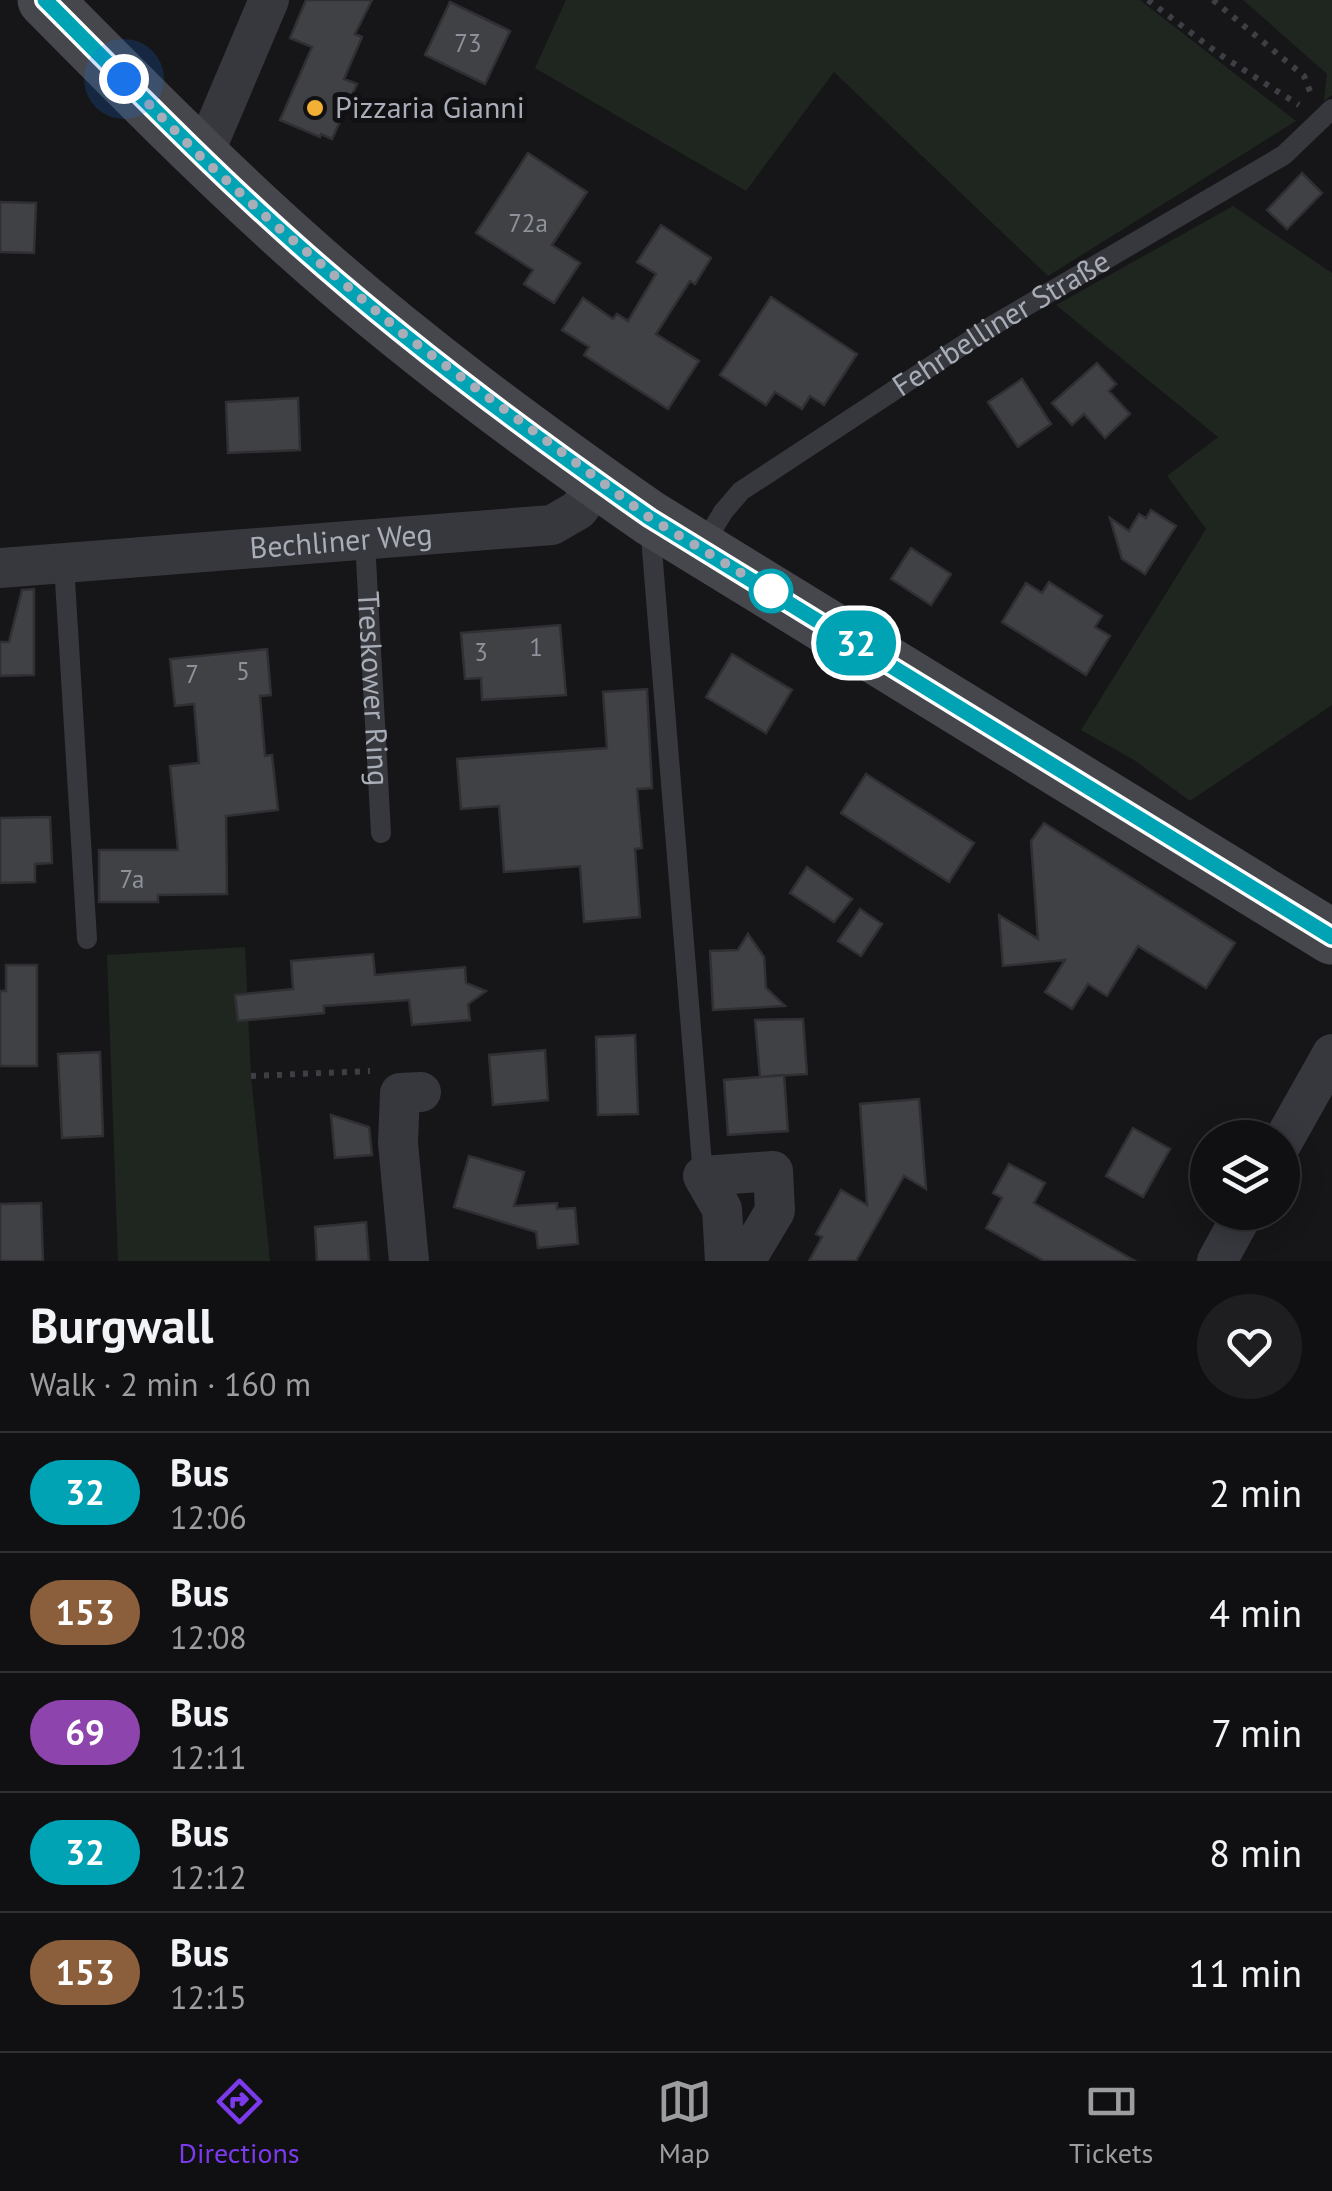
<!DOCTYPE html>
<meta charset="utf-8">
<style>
body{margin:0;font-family:"PT Sans",sans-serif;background:#1e1e20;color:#f1f3f6;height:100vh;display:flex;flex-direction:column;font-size:38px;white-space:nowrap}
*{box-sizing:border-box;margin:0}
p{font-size:32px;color:#9c9d9f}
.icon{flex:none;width:55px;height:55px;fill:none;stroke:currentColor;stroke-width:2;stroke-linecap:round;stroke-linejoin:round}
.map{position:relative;height:1261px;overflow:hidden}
.sheet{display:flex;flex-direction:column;background:#101012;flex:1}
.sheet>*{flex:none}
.badge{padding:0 20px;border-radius:32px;font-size:35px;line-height:65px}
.controls{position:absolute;left:1190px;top:1120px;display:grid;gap:20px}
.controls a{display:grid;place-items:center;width:110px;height:110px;border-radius:50%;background:#101012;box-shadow:0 5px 25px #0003,0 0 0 2px #303032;font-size:50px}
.you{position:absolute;width:50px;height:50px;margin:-25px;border:8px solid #fff;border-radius:50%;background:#1a73e8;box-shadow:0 0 0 15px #1a73e833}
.map>.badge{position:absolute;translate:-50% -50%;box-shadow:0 0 0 5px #fff}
.round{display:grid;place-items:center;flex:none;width:105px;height:105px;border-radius:52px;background:#1e1e20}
.summary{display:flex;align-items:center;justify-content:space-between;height:170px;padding:0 30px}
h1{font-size:48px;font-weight:700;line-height:75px}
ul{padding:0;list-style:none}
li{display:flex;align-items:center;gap:30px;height:120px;padding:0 30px;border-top:2px solid #303032}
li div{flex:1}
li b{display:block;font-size:38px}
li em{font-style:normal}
li .badge{min-width:110px;font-weight:700;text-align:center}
.dock{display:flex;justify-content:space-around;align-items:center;height:140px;border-top:2px solid #303032;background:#101012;font-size:28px;color:#9c9d9f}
.dock a{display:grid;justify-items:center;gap:5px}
.dock .active{color:#7c3aed}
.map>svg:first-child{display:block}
.green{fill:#1e261f}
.building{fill:#404145;stroke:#303034;stroke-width:2.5}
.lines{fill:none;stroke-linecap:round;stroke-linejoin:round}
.path{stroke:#3d3f44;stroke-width:6;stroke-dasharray:5 8;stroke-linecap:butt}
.lane{stroke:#37383d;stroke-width:20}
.street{stroke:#37383d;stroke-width:40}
.secondary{stroke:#45474d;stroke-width:55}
.line-casing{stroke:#fff;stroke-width:22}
.line{stroke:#00a3b4;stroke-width:15}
.walk{stroke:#a8adb8;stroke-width:10;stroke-dasharray:0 18}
.poi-dot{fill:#f2b134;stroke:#111113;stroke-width:4}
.stop-dot{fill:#fff;stroke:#00a3b4;stroke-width:5}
.labels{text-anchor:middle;stroke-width:10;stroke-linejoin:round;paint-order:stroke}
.number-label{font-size:25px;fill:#8e929b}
.poi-label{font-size:30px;fill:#a8adb8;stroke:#111113;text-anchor:start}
.street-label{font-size:30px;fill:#a8adb8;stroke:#111113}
</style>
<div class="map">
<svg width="1332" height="1261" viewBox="0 0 1332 1261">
<rect width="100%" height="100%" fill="#161618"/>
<path class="green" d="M 566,0 L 1140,0 L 1296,121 L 1048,276 L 834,72 L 746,191 L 535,68 Z
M 1243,0 L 1332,0 L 1332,95 L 1324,101 L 1327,74 Z
M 1233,206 L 1332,273 L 1332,705 L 1190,801 L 1134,760 L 1081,730 L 1206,529 L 1167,476 L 1218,437 L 1056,305 Z
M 245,947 L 251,1076 L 270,1261 L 118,1261 L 107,955 Z"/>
<path class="building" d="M 306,0 L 372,0 L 355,34 L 362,37 L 344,79 L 357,84 L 332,139 L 321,134 L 320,137 L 280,120 L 312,47 L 290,38 Z
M 450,2 L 510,31 L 485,84 L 425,55 Z
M 528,153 L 587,192 L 552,245 L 580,263 L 554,303 L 524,284 L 533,270 L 476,233 Z
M 1302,173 L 1322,193 L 1287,229 L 1267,210 Z
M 0,202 L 36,203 L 34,253 L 0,252 Z
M 661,225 L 711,258 L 695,284 L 690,281 L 656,334 L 699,361 L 668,409 L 584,355 L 589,347 L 562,330 L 583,298 L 613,319 L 617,314 L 628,321 L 656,274 L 637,262 Z
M 771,297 L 857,354 L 824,405 L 810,396 L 802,409 L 775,392 L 766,405 L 720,375 Z
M 1097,363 L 1116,384 L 1109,391 L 1130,414 L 1105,438 L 1084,414 L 1072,425 L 1052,403 Z
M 1022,379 L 1051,424 L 1018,447 L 988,402 Z
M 298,398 L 300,450 L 228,453 L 226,402 Z
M 1151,510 L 1176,526 L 1145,574 L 1122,559 L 1110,518 L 1129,531 L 1139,514 L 1146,518 Z
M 911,548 L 951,574 L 931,605 L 891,579 Z
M 1049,582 L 1102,616 L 1095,627 L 1110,636 L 1086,675 L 1002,622 L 1026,583 L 1042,593 Z
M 34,589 L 34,675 L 0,676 L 0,642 L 9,642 L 22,590 Z
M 560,625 L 566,695 L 482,700 L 481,678 L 465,679 L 461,633 Z
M 267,649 L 271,695 L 260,696 L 265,756 L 272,755 L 278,810 L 226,816 L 227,894 L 158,895 L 158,902 L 99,902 L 99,850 L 178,850 L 170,766 L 199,763 L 194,704 L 175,706 L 170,659 Z
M 732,654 L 792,690 L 766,733 L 706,697 Z
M 647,689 L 652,788 L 637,789 L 642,848 L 635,849 L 640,917 L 584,922 L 580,866 L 504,872 L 499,806 L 461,809 L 457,759 L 607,748 L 603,692 Z
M 866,774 L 974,843 L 949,882 L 841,813 Z
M 50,817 L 52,863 L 35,864 L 35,882 L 0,883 L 0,818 Z
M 1044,823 L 1235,943 L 1206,988 L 1138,946 L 1107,996 L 1088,984 L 1072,1009 L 1045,992 L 1065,960 L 1003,966 L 999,915 L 1038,939 L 1031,841 Z
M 807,867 L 852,899 L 834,922 L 790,893 Z
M 860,909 L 882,924 L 861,956 L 838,941 Z
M 748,934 L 764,957 L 766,988 L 785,1006 L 713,1010 L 710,951 L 738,950 Z
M 373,954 L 375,975 L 465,967 L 466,983 L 486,991 L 468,1004 L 470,1020 L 412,1025 L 409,1000 L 324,1006 L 324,1013 L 238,1021 L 235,995 L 293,989 L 291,961 Z
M 6,965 L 37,965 L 37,1066 L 0,1066 L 0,991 L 6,991 Z
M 803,1019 L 807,1074 L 760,1077 L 755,1020 Z
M 635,1035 L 638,1114 L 598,1115 L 596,1037 Z
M 545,1050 L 548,1100 L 493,1105 L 489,1055 Z
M 100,1052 L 103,1136 L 62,1138 L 58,1054 Z
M 784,1075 L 788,1131 L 728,1135 L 724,1080 Z
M 919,1099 L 926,1189 L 904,1176 L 856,1261 L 809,1261 L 822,1237 L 816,1234 L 841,1190 L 867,1205 L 860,1104 Z
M 331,1115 L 369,1127 L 372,1155 L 335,1158 Z
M 1133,1128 L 1170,1149 L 1143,1197 L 1106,1176 Z
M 469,1156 L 524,1172 L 514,1206 L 557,1203 L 557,1209 L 575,1208 L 578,1244 L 538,1248 L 536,1232 L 454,1207 Z
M 1009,1164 L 1045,1183 L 1034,1203 L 1135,1261 L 1044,1261 L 986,1228 L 1002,1198 L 993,1193 Z
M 41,1203 L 43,1261 L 0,1261 L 0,1204 Z
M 366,1222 L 369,1261 L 317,1261 L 315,1227 Z"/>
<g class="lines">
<path class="path" d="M 1148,0 L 1219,54 L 1299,105
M 1213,0 L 1304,76 L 1311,94
M 251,1076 L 370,1071"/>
<g class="lane">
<path d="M 650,525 L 703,1176"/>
<path id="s1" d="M 365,541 L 381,833"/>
<path id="s2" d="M 702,547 L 723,512 L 741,491 L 992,326 L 1284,155 L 1332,109"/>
<path d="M 64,564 L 87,939"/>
</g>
<g class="street">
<path d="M 202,158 L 269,0"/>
<path id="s3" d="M 0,568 L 552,525 L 578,510 L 599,482"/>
<path d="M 1282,1143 L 1332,1054"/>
<path d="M 409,1261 L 398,1143 L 400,1093 L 421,1092"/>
<path d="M 725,1261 L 722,1209 L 703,1176 L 773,1171 L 775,1211 L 745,1261"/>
<path d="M 1217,1261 L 1244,1212"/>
</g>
<path class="secondary" d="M 45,0 C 127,83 209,166 296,244 C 406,343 528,433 650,518 L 1332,937"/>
</g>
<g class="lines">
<g class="line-casing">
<path id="line" d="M 45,0 C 128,83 208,166 296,244 C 407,343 528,433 650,518 L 1332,937"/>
</g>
<use href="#line" class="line"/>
<path class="walk" d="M 124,79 L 202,158 L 274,224 L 402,333 L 650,518 L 771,591"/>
</g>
<circle class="poi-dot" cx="315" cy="108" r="10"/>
<circle class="stop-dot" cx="771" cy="591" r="20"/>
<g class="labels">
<g class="number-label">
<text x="468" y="52">73</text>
<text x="528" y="232">72a</text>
<text x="536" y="656">1</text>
<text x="481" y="661">3</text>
<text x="243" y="680">5</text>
<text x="192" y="683">7</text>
<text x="132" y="888">7a</text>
</g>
<g class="poi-label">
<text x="335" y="118">Pizzaria Gianni</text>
</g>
<g class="street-label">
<text dy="10" stroke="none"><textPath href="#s2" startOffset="378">Fehrbelliner Straße</textPath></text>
<text dy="10" stroke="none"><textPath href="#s3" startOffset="342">Bechliner Weg</textPath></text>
<text dy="10" stroke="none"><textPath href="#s1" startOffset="148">Treskower Ring</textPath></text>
</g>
</g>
</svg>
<div class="controls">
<a><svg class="icon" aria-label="layers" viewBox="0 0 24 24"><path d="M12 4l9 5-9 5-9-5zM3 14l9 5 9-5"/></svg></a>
</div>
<div class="you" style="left:124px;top:79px"></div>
<b class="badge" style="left:856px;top:643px;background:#00a3b4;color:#fff">32</b>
</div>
<section class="sheet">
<div class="summary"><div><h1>Burgwall</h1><p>Walk · 2 min · 160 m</p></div><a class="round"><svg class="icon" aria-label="heart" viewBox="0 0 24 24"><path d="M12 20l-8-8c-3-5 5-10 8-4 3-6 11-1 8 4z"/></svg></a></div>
<ul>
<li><span class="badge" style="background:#00a3b4;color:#fff">32</span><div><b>Bus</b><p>12:06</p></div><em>2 min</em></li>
<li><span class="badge" style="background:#8b5e3c;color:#fff">153</span><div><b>Bus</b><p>12:08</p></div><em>4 min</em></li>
<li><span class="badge" style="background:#8e44ad;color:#fff">69</span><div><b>Bus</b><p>12:11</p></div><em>7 min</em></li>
<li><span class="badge" style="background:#00a3b4;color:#fff">32</span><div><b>Bus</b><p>12:12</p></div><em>8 min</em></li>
<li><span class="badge" style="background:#8b5e3c;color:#fff">153</span><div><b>Bus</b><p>12:15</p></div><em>11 min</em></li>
</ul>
</section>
<nav class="dock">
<a class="active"><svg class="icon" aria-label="directions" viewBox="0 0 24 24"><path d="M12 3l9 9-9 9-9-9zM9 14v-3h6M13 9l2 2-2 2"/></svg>Directions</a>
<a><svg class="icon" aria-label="map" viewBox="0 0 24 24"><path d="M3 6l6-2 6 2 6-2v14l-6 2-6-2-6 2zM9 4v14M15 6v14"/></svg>Map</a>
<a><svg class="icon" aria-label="tickets" viewBox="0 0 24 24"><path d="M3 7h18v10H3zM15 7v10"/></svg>Tickets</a>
</nav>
